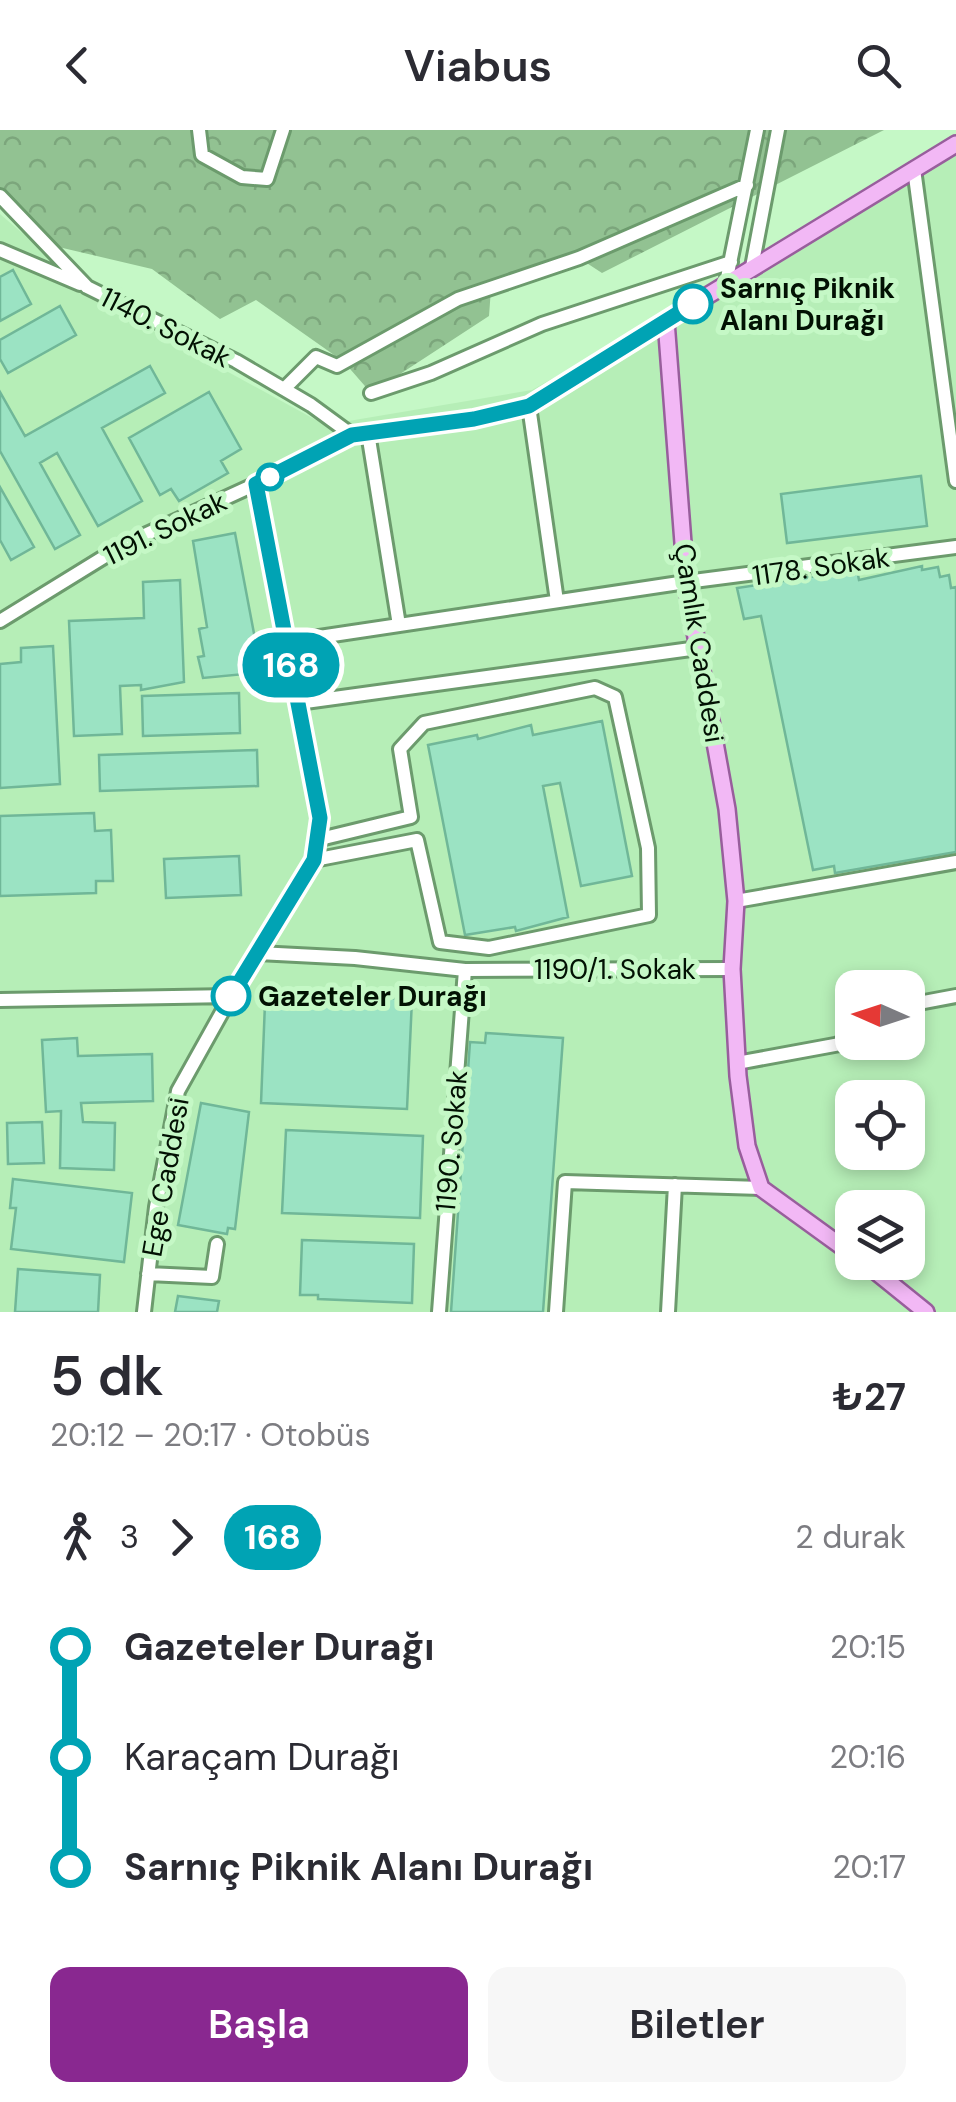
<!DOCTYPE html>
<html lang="tr">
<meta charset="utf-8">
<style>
body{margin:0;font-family:"DM Sans",sans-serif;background:#f7f7f7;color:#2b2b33;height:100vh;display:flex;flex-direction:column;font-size:38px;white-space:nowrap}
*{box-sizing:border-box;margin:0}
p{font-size:32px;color:#7c7c81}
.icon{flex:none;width:55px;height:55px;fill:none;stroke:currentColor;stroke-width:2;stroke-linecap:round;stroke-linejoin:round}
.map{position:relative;height:1182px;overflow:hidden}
.side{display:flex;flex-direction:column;background:#fff;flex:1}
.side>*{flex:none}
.badge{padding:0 20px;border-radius:32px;font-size:35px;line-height:65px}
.needle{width:65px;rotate:273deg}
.fabs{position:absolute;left:835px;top:840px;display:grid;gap:20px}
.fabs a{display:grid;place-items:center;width:90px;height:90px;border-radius:20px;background:#fff;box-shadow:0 5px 15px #0003;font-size:50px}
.map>.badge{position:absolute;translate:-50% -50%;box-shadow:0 0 0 5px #fff}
.legs{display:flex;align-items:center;gap:15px;height:110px;padding:0 50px;font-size:32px}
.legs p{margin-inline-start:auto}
.head{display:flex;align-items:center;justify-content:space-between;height:170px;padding:0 50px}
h1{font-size:55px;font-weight:600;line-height:75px}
.cta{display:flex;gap:20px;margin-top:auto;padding:20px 50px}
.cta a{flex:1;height:115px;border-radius:20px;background:#892890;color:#fff;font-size:40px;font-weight:600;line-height:115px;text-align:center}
.cta a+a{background:#f7f7f7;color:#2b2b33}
ul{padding:0 50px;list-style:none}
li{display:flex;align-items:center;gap:35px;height:110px;font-size:38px}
li i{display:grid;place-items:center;width:15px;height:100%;margin:0 12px;background:currentColor}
li i::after{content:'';width:25px;height:25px;margin:-12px;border:8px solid;border-radius:50%;background:#fff}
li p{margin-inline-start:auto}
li:first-child i{background:linear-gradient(#0000 50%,currentColor 0)}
li:last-child i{background:linear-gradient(currentColor 50%,#0000 0)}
header{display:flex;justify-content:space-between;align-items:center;height:130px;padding:0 50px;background:#fff;font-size:45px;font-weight:600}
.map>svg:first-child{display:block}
.built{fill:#b6eeb7;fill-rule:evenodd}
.forest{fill:url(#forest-crowns)}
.building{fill:#9be3c3;stroke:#70b798;stroke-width:2.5}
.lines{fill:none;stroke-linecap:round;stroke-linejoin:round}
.minor-casing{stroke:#6c9b6d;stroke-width:18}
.major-casing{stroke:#985e9c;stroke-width:20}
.minor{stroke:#fff;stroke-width:12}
.major{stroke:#f2b8f5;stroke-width:15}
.line-1-casing{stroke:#fff;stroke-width:22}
.line-1{stroke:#00a3b4;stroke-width:15}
.stop-1-dot{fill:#fff;stroke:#00a3b4;stroke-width:5}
.labels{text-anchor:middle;stroke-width:10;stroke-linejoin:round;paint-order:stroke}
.stop-label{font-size:28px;font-weight:bold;fill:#021103;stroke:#c5f8c6;text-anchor:start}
.street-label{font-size:28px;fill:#021103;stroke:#c5f8c6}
</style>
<header><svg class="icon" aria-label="back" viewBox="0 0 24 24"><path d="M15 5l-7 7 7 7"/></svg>Viabus<svg class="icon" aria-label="search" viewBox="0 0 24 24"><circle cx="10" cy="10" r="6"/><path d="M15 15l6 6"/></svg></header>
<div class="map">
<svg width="956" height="1182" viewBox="0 0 956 1182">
<defs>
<pattern id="forest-crowns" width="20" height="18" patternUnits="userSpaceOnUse" patternTransform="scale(2.5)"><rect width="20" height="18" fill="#92c292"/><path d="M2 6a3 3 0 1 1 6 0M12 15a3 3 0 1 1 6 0" fill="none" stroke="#7ca67c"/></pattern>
</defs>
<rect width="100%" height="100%" fill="#c5f8c6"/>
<path class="built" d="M 956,21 L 956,1182 L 0,1182 L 0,84 L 106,175 L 325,295 L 532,260 ZM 852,858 L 908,858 L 908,912 L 852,912 ZM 852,968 L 908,968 L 908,1022 L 852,1022 ZM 852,1078 L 908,1078 L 908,1132 L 852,1132 Z"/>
<path class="forest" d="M 0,0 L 884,0 L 602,143 L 579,128 L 491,159 L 489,186 L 371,263 L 344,232 L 256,170 L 220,189 L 152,139 L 50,115 L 0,67 Z"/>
<path class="building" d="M 13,140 L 31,174 L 0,191 L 0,147 Z
M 60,176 L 76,205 L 8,243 L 0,229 L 0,210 Z
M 150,236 L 165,263 L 102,298 L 142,371 L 98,396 L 57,323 L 40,333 L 80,405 L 55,419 L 0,321 L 0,262 L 25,306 Z
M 209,262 L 241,319 L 221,331 L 228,343 L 179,371 L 171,359 L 160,365 L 129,308 Z
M 921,346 L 927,396 L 787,413 L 781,364 Z
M 0,357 L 34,417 L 11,430 L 0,410 Z
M 235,403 L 263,551 L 246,555 L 244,544 L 203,548 L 198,527 L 204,526 L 199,499 L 207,497 L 193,411 Z
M 922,436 L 922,440 L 938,437 L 940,447 L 949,445 L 951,458 L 956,457 L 956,722 L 835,743 L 834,736 L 813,740 L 761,486 L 744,489 L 737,458 L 857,440 L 859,450 Z
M 180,450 L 184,552 L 141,560 L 141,555 L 120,556 L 122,604 L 74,606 L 69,491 L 144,488 L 143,452 Z
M 53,516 L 60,654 L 0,658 L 0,534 L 21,532 L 21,518 Z
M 239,563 L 240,603 L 143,606 L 142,566 Z
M 602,591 L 632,746 L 581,756 L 560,653 L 543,656 L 568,787 L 516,801 L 515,797 L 465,805 L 428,615 L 477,605 L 478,609 L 531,595 L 533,605 Z
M 257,620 L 258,656 L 100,661 L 99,625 Z
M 94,683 L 95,701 L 111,700 L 113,751 L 96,751 L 96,763 L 0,766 L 0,686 Z
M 239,726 L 241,765 L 166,768 L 164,729 Z
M 288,864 L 412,869 L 407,979 L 261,973 L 265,873 L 288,874 Z
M 486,903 L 563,908 L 543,1182 L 451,1182 L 470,912 L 485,913 Z
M 77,908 L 78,926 L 152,924 L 153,971 L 81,973 L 83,992 L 115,993 L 114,1040 L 60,1038 L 61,981 L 46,982 L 42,910 Z
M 201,973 L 249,982 L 235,1099 L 228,1098 L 227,1104 L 178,1095 Z
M 42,992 L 44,1033 L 8,1034 L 7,993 Z
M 286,1000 L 423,1006 L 420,1088 L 282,1083 Z
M 13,1049 L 132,1063 L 124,1132 L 11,1119 L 16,1078 L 10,1078 Z
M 302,1110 L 414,1114 L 412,1173 L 318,1169 L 318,1165 L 300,1165 Z
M 18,1139 L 100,1145 L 98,1182 L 15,1182 Z
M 178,1166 L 219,1171 L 217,1182 L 175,1182 Z"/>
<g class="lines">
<g class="minor-casing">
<path id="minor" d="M 199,0 L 202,25 L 242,47 L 267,49 L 283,0
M 914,39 L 956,351
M 0,66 L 87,157 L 236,231 L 311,275 L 352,305
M 0,120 L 80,154
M 752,137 L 778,0
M 726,153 L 757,0
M 284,259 L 316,227 L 337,236 L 458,169 L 579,128 L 747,55
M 371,263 L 431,243 L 542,194 L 731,132
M 529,276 L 557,471
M 368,303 L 399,495
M 0,491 L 125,414 L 256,354 L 352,305 L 474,289 L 529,276 L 666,191
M 286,512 L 686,452 L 956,417
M 298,573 L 698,518
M 314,730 L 417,710 L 440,812 L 489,818 L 649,785 L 648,718 L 615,567 L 595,558 L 424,593 L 400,619 L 411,687 L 316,710
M 736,771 L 956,732
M 258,823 L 355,828 L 465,840 L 732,839
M 0,870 L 231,866
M 908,875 L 956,866
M 737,933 L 840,914 L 852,895
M 148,1144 L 212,1147 L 217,1114
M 144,1182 L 156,1077 L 178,961 L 231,866 L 314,730 L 320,688 L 256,354
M 439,1182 L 465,840
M 556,1182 L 565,1052 L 761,1058
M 668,1182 L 675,1055"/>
</g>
<g class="major-casing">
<path id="major" d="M 852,1124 L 761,1058 L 747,1016 L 738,946 L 732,839 L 736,771 L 727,679 L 686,452 L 666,191 L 956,14
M 864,1132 L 926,1182"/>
</g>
<use href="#minor" class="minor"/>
<use href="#major" class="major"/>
</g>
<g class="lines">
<g class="line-1-casing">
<path id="line-1" d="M 231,866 L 314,730 L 320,688 L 256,354 L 352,305 L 474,289 L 529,276 L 693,174"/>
</g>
<use href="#line-1" class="line-1"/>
</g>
<g class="stop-1-dot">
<circle cx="693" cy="174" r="18"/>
<circle cx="270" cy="347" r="12"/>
<circle cx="231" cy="866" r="18"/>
</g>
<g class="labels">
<g class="stop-label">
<text x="720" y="168">Sarnıç Piknik<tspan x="720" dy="32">Alanı Durağı</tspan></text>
<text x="258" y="876">Gazeteler Durağı</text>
</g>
<g class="street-label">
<text transform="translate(166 197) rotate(27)" y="10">1140. Sokak</text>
<text transform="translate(165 398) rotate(-26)" y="10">1191. Sokak</text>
<text transform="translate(821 436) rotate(-8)" y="10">1178. Sokak</text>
<text transform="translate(700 513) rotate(81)" y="10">Çamlık Caddesi</text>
<text x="615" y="849">1190/1. Sokak</text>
<text transform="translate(451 1011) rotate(-85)" y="10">1190. Sokak</text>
<text transform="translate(165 1047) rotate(-80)" y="10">Ege Caddesi</text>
</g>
</g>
</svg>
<div class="fabs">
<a><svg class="needle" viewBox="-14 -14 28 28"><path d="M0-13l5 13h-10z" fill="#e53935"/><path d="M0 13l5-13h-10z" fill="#7c7c81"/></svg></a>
<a><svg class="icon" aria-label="locate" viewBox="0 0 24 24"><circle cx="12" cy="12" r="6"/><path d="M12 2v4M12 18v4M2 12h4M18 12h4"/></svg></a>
<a><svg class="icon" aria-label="layers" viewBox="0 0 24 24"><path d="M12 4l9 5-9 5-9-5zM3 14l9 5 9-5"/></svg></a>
</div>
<b class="badge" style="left:291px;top:535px;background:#00a3b4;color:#fff">168</b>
</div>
<section class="side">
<div class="head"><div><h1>5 dk</h1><p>20:12 – 20:17 · Otobüs</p></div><b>₺27</b></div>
<div class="legs"><svg class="icon" aria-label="walk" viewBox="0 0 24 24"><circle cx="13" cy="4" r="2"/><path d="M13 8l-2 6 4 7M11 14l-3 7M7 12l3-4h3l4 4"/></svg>3<svg class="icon" aria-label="forward" viewBox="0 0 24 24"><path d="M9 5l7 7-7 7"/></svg><b class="badge" style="background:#00a3b4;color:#fff">168</b><p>2 durak</p></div>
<ul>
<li><i style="color:#00a3b4"></i><b>Gazeteler Durağı</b><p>20:15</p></li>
<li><i style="color:#00a3b4"></i><span>Karaçam Durağı</span><p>20:16</p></li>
<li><i style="color:#00a3b4"></i><b>Sarnıç Piknik Alanı Durağı</b><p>20:17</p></li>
</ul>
<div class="cta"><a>Başla</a><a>Biletler</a></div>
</section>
